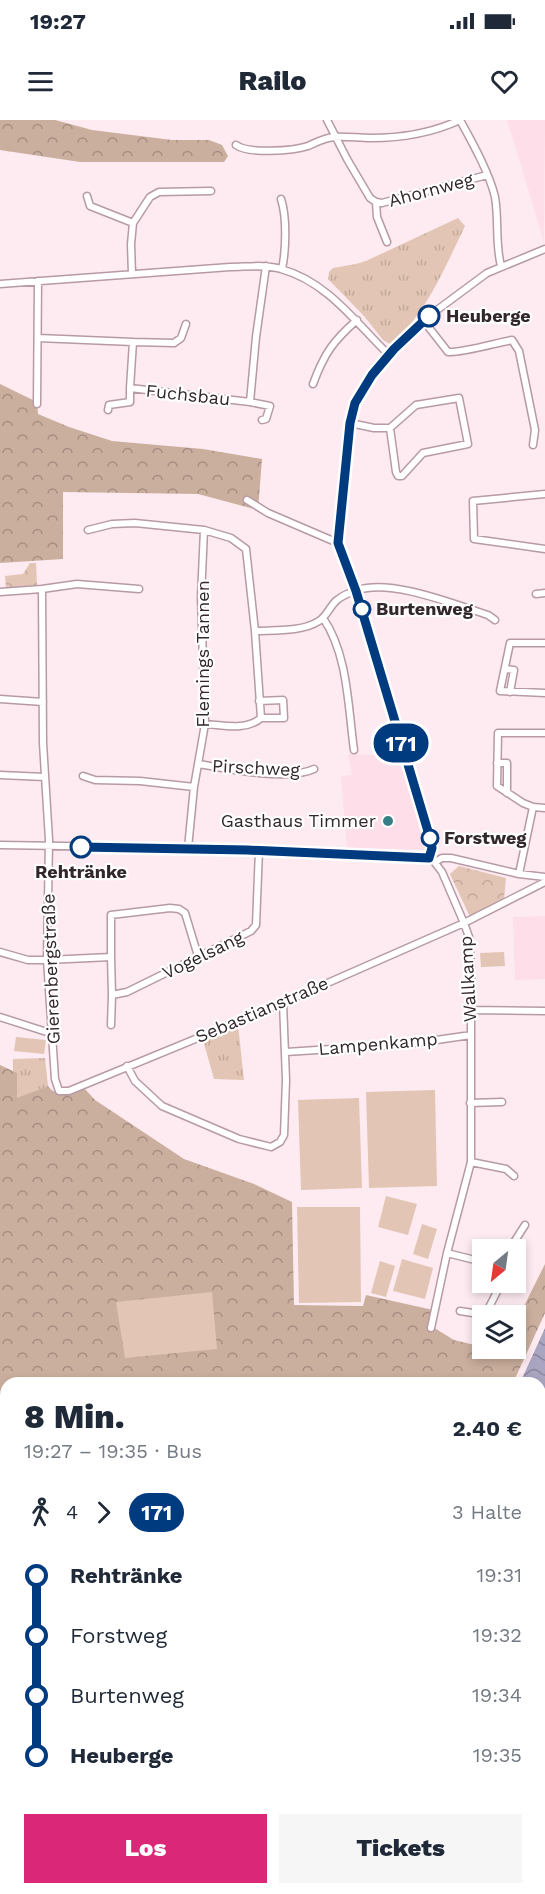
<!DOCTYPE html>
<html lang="de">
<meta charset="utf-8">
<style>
body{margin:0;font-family:"Work Sans",sans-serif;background:#f6f6f7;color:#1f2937;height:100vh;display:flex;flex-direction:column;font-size:22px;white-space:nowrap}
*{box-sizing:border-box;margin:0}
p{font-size:20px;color:#747a83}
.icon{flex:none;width:33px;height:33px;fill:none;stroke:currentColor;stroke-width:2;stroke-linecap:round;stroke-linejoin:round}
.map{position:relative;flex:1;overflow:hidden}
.panel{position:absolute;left:0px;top:1257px;width:546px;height:518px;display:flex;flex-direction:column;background:#fff;border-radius:18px 18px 0 0;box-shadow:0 3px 9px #0003}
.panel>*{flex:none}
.badge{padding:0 12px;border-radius:20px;font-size:21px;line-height:39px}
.needle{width:39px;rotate:209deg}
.buttons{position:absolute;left:472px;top:1119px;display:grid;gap:12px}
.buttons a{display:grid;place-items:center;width:54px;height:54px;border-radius:0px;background:#fff;box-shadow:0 3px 9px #0003;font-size:30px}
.map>.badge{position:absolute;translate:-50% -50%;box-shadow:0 0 0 3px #fff}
.legs{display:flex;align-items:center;gap:9px;height:66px;padding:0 24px;font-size:20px}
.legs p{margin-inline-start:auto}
.headline{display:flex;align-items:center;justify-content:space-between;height:102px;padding:0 24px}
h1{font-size:33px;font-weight:800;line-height:45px}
.action{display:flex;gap:12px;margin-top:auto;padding:12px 24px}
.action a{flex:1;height:69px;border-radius:0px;background:#db2777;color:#fff;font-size:24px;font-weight:800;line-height:69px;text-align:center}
.action a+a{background:#f6f6f7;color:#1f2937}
ul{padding:0 24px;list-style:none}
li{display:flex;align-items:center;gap:21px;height:60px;font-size:22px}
li i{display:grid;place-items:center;width:9px;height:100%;margin:0 8px;background:currentColor}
li i::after{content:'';width:15px;height:15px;margin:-8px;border:4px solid;border-radius:50%;background:#fff}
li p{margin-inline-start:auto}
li:first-child i{background:linear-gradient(#0000 50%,currentColor 0)}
li:last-child i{background:linear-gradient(currentColor 50%,#0000 0)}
.status{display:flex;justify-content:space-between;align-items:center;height:42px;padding:0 30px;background:#fff;direction:ltr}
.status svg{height:16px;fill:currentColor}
header{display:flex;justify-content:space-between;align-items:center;height:78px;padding:0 24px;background:#fff;font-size:27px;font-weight:800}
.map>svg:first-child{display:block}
.built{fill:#fddee9}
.grass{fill:url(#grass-tufts)}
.forest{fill:url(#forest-crowns)}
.park{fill:url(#park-crowns)}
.pitch{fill:#e2c5b4}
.water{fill:url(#water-waves)}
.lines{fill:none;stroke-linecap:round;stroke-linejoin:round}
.street-casing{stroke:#b79aa5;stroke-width:9}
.secondary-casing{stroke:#b79aa5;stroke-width:11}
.street{stroke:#fff;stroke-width:6}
.secondary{stroke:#fff;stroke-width:8}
.line-1-casing{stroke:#fff;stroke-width:14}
.line-1{stroke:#003b80;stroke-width:9}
.stop-1-dot{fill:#fff;stroke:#003b80;stroke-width:3}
.poi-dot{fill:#377f87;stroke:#fefefe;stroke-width:2}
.labels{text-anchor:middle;stroke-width:4.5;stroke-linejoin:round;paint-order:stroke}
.street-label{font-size:18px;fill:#32272b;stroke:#fefefe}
.stop-label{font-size:18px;font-weight:bold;fill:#32272b;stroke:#fefefe;text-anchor:start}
.poi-label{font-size:18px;fill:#32272b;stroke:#fefefe;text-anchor:end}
</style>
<div class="status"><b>19:27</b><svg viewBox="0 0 49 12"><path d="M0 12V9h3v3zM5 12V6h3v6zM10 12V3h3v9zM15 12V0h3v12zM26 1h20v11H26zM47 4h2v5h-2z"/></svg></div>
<header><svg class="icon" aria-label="menu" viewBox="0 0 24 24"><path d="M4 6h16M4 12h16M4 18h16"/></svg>Railo<svg class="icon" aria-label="heart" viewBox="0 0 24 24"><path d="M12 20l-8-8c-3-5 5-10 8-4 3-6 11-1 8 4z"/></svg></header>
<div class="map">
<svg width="545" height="1774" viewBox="0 0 545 1774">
<defs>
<pattern id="grass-tufts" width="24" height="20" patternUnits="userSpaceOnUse" patternTransform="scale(1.5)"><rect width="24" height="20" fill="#e2c5b4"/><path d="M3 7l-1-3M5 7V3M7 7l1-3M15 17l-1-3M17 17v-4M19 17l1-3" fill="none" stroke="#c2a99b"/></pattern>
<pattern id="forest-crowns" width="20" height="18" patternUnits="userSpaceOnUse" patternTransform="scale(1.5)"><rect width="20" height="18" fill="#cbaf9e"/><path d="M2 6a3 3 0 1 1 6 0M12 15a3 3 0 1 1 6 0" fill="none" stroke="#a58e81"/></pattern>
<pattern id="park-crowns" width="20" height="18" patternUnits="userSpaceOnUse" patternTransform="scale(1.5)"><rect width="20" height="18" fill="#e2c5b4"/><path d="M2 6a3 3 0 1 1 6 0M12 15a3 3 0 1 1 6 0" fill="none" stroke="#c2a99b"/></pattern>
<pattern id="water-waves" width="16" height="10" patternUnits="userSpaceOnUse" patternTransform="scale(1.5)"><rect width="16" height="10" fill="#a9a4c0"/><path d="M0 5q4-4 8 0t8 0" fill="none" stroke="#8a869c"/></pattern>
</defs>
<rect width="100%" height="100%" fill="#fdebf1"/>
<path class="built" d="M 507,0 L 545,0 L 544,123 L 522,48 Z
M 348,634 L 400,636 L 427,730 L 347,728 L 341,656 L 352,655 Z
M 545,796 L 545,859 L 515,860 L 513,797 Z"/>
<path class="grass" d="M 458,98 L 465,106 C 447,143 424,199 390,224 L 383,220 L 364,196 L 328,159 L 329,152 L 333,148 L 356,144 L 366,141 Z
M 238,905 L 244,960 L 214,959 L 203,920 Z
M 45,938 L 48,966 L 17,979 L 17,954 L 13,952 L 13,939 Z
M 540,1714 L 545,1716 L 545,1774 L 432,1774 L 431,1769 L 540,1768 Z"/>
<path class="forest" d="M 0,0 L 55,0 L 92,10 L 172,20 L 209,20 L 222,25 L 228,36 L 224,42 L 80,42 L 0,30 Z
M 0,264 L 37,282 L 38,294 L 69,307 L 112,321 L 203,329 L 262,339 L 258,390 L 198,374 L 63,372 L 63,439 L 0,443 Z
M 0,945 L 17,953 L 17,978 L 48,966 C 58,979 70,973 84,968 L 95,980 L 184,1039 L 254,1064 L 292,1082 L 294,1185 L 363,1186 L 366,1175 L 433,1190 L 431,1206 L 454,1220 L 483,1227 L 483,1228 L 502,1231 L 503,1229 L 516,1228 L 516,1202 L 545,1144 L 545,1193 L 513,1263 L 6,1263 L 6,1768 L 237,1769 L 233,1774 L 0,1774 Z
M 540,1553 L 545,1556 L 545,1628 L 540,1627 Z"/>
<path class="park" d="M 30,443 L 36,443 L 37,465 L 6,468 L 5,456 L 23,454 Z
M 459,746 L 506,758 L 504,779 L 470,797 L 450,754 Z"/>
<path class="pitch" d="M 504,832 L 505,846 L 481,847 L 480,833 Z
M 16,917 L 46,920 L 44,934 L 14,931 Z
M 435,970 L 437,1066 L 369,1068 L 366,972 Z
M 359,978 L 362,1068 L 301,1070 L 298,980 Z
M 386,1076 L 417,1084 L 408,1115 L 378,1107 Z
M 297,1087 L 360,1087 L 361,1182 L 299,1183 Z
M 422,1104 L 437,1109 L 428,1139 L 413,1134 Z
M 402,1139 L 433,1148 L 425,1179 L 393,1171 Z
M 380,1141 L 395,1146 L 386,1177 L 371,1173 Z
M 212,1172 L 217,1229 L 125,1238 L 116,1182 Z"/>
<path class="water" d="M 545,1208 L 545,1299 L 540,1310 L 540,1263 L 520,1263 Z
M 246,1769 L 246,1768 L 297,1769 L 293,1774 L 242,1774 Z"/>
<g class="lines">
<g class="street-casing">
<path id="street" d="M 327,0 L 347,39 L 370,78 L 376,82 L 377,97 L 387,122
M 236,25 C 248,34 293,31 308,26 C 317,22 324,18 334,17 C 346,16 358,18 371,18 C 402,18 432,13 460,0 C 472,22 489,52 495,77 C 499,100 495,123 501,146
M 87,76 L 90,86 L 133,103
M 281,79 C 287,97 286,130 282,149
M 376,82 L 382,83 L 487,55
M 132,154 L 131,124 L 133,103 L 150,77 L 159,72 L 211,71
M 0,164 L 230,147 C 246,147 265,144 281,149 C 328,162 356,203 389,235
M 423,200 L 448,232 C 462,233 496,223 512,220 L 519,231 L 535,310 L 533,325
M 38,218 L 133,222 L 130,268 L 250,282 L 256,217 L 266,146
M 133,222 L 174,223 L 181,218 L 186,204
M 313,264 C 324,234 333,221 357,200
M 250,282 L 270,286 L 266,299 L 262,300
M 37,284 L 38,161
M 108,290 L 109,285 L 130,282 L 130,268
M 350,303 L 374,308 L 390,308 L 416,285 L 459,278 L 468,324 L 423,333 L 402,356 L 398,356 L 396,352 L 390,308
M 545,374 L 473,381 L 474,419 L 545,429
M 247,380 L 268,393 L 338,423
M 88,410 L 112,404 L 135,403 L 204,410 L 231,418 L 246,429 L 255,511 L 261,598 C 246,611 223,605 205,604
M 42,469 L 77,464 L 139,469
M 0,472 L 42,469 L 43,623 L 49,720 L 47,840 L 55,959 L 59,971 L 69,971 L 273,887 L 464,803 L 545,762
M 536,474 L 545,473
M 323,498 C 348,534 348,587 354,630
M 255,511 C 275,510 302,512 319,501 C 327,496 330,486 337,480 C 342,476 351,472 358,470 C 392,459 453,484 488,495 L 495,500
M 545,523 L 510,523 L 500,571 L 545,573
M 505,549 L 514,550 L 510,572
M 0,579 L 43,582
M 259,581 L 283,580 L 284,598 L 261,598
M 497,643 L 507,643 L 507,673
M 199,644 C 227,649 289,661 314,649
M 0,655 L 45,657
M 83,656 L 95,660 L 140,661 L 194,667
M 533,687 L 523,683 L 497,666 L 498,613 L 545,613
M 0,725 L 188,728 L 414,736 L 432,739 L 442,752 L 464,803 L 469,817 L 471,848 L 471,1042 L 447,1133 L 431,1208
M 188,728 L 194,667 L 205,604 L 201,477 L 204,410
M 429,738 L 432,728 L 430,718 L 356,471 L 338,423 L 352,294 L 363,268 L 372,255 L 394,229 L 429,196 L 487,153 L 545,129
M 435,742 L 442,738 L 451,738 L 519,754 L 545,757
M 519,754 L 533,687 L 545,688
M 0,832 L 28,840 L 47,840 L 111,837 L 112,875 L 127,872 L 251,811 L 256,805 L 259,730
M 111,837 L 111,795 L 170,788 L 179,789 L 185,793 L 198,836
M 471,890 L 545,891
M 0,897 L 53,914
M 111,905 L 112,875
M 286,932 L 409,924 L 471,915
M 127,946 L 135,961 L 162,986 L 239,1019 L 271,1027 L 280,1022 L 284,1015 L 286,960 L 283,882
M 470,983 L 502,982
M 471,1042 L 506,1049 L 514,1056
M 509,1130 L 525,1105
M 447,1133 L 483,1142
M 460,1191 L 485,1195 L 502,1162
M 540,1671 L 545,1681"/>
</g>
<g class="secondary-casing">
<path id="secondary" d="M 540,1364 L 545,1353
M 317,1774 L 321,1768"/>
</g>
<use href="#street" class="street"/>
<use href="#secondary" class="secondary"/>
</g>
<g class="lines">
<g class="line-1-casing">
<path id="line-1" d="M 81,727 L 247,730 L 429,738 L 432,728 L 430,718 L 356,471 L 338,423 L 350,303 L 355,283 L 372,255 L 394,229 L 429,196"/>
</g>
<use href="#line-1" class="line-1"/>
</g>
<g class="stop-1-dot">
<circle cx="429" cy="196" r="10"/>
<circle cx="362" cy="489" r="8"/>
<circle cx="430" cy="718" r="8"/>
<circle cx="81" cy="727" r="10"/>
</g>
<circle class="poi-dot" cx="388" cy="701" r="6"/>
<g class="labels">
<g class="street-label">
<text transform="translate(431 70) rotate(-15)" y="6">Ahornweg</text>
<text transform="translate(188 275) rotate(6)" y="6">Fuchsbau</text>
<text transform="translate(203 534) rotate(-90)" y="6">Flemings Tannen</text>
<text transform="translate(256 648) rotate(3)" y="6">Pirschweg</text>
<text transform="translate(203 835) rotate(-26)" y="6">Vogelsang</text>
<text transform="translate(51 849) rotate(-92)" y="6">Gierenbergstraße</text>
<text transform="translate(468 859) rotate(-93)" y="6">Wallkamp</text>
<text transform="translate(262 890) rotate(-23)" y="6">Sebastianstraße</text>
<text transform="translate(378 924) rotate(-5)" y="6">Lampenkamp</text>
</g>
<g class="stop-label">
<text x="446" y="202">Heuberge</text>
<text x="376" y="495">Burtenweg</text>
<text x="444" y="724">Forstweg</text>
<text x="81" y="758" text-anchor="middle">Rehtränke</text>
</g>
<g class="poi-label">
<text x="376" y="707">Gasthaus Timmer</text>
</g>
</g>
</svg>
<div class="buttons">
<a><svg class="needle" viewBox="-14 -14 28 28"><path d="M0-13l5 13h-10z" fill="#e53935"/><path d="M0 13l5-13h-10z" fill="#747a83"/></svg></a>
<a><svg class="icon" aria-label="layers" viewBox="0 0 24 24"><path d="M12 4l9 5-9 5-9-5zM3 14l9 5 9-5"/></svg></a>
</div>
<b class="badge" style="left:401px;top:623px;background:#003b80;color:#fff">171</b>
<section class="panel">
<div class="headline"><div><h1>8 Min.</h1><p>19:27 – 19:35 · Bus</p></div><b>2.40 €</b></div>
<div class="legs"><svg class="icon" aria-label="walk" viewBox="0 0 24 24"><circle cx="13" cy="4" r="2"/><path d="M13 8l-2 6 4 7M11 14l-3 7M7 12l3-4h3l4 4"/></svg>4<svg class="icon" aria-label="forward" viewBox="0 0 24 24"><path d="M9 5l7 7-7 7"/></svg><b class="badge" style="background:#003b80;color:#fff">171</b><p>3 Halte</p></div>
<ul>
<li><i style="color:#003b80"></i><b>Rehtränke</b><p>19:31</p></li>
<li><i style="color:#003b80"></i><span>Forstweg</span><p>19:32</p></li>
<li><i style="color:#003b80"></i><span>Burtenweg</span><p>19:34</p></li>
<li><i style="color:#003b80"></i><b>Heuberge</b><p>19:35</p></li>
</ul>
<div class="action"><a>Los</a><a>Tickets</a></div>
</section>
</div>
